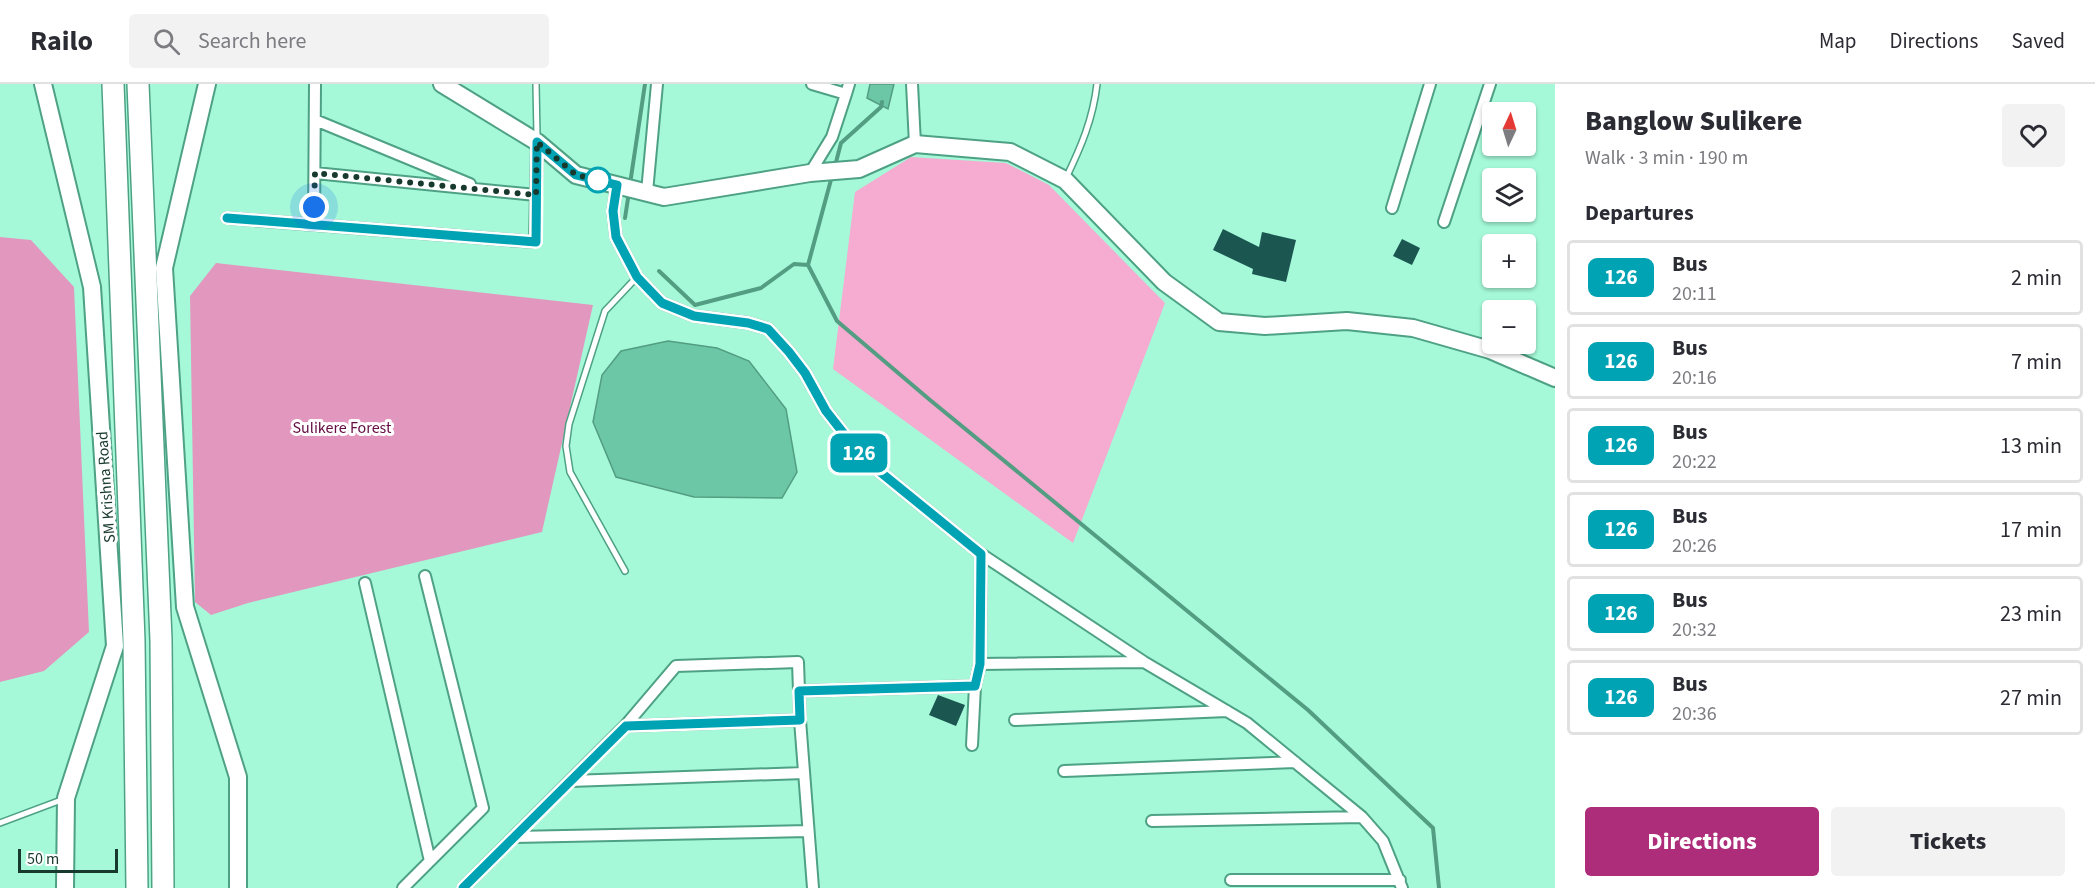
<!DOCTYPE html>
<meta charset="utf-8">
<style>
body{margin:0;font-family:"Source Sans 3",sans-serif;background:#f2f2f3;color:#2b2b33;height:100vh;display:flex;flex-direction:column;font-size:22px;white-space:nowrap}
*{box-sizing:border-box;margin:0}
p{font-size:20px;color:#7c7c81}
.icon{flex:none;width:33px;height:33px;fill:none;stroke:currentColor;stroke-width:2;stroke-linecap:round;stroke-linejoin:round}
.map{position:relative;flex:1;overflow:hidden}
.panel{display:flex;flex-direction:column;background:#fff;width:540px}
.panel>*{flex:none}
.badge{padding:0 12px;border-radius:9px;font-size:21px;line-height:39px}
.needle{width:39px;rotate:4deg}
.buttons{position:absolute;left:1482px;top:18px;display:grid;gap:12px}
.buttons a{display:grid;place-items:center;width:54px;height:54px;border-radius:6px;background:#fff;box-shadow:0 2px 4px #0004;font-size:30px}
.scale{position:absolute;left:18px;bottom:15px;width:100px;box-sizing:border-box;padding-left:6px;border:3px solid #183a2e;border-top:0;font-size:16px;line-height:21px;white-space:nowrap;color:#183a2e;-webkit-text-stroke:4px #fff;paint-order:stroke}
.you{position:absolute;width:30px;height:30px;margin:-15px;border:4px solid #fff;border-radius:50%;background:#1a73e8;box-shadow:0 0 0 9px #1a73e833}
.map>.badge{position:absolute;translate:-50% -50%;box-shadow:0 0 0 3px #fff}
h2{padding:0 30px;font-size:22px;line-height:54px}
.round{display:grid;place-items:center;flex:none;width:63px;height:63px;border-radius:6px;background:#f2f2f3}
.headline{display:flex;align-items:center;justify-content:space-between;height:102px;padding:0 30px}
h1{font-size:28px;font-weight:800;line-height:45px}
.primary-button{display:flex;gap:12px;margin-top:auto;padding:12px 30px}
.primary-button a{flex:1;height:69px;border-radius:6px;background:#ad2d7a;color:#fff;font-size:24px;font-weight:800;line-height:69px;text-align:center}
.primary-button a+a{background:#f2f2f3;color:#2b2b33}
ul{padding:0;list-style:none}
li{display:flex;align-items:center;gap:18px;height:75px;margin:0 12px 9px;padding:0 18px;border:3px solid #e1e1e2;border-radius:6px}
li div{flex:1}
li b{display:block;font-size:22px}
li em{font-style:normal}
li .badge{min-width:66px;font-weight:700;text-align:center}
header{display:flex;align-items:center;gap:36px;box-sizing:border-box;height:84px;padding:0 30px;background:#fff;border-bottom:2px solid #e1e1e2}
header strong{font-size:28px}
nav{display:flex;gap:33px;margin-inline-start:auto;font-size:21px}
.search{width:420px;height:54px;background:#f2f2f3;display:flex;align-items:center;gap:15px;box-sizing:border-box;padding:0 21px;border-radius:6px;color:#7c7c81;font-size:22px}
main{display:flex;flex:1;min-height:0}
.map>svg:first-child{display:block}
.green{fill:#f6abd0}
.forest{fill:#e298be}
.water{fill:#6cc7a6;stroke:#539d82;stroke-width:1.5}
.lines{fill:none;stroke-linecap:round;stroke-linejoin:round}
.stream{stroke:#539d82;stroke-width:4}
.building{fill:#1b5651}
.lane-casing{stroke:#4ea184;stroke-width:8}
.street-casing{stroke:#4ea184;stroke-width:14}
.secondary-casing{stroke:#4ea184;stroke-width:20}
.highway-casing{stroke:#4ea184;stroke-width:24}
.lane{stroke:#fff;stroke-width:5}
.street{stroke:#fff;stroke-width:10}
.secondary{stroke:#fff;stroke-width:16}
.highway{stroke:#fff;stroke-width:21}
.line-casing{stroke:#fff;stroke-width:14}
.line{stroke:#00a3b4;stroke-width:9}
.walk{stroke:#183a2e;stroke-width:6;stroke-dasharray:0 10.8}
.stop-dot{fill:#fff;stroke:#00a3b4;stroke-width:3}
.labels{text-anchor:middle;stroke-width:6;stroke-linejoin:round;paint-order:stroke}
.park-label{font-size:16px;fill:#640c43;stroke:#fff}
.street-label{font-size:16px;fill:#183a2e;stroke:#fff}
</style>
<header>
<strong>Railo</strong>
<div class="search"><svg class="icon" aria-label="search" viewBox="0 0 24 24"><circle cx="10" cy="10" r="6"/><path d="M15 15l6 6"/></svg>Search here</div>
<nav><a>Map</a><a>Directions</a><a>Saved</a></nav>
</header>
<main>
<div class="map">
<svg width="1555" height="804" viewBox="0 0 1555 804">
<rect width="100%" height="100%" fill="#a5f9d9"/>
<path class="green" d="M 911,73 L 1006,79 L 1049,101 L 1165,219 L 1073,459 L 833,285 L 855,108 Z"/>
<path class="forest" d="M 0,153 L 31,156 L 74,203 L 89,548 L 44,587 L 0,598 Z
M 216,179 L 593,221 L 542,448 L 248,519 L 211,531 L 195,518 L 190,212 Z"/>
<path class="water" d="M 870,0 L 894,0 L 888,25 L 867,14 Z
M 668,257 L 717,264 L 749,277 L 786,325 L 797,388 L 782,414 L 694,413 L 616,393 L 593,338 L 602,291 L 621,267 Z"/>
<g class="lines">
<path class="stream" d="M 835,82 L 841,59 L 881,23 L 882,18
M 832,92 L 808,181 L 837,237 L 930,316 L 1308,626 L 1433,744 L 1439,804
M 630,100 L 645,0
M 625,134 L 629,108
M 659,187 L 695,221 L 761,204 L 794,180 L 808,181"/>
</g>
<path class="building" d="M 1223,145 L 1259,163 L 1262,148 L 1296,156 L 1286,198 L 1252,190 L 1253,185 L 1213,166 Z
M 1402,155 L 1420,164 L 1412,181 L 1393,172 Z
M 938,611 L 965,621 L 956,642 L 929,631 Z"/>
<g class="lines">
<g class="lane-casing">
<path id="lane" d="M 536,0 L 537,52
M 1066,94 C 1081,63 1093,35 1097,0
M 625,487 L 570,388 L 566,362 L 569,340 L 605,227 L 637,193
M 0,739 L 64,715"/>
</g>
<g class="street-casing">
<path id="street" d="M 812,0 L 846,10 L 849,0
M 912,0 L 915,60
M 315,36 L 470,100
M 315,89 L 536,111
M 810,89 L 832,53 L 846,10
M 617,101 L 613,127 L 616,153 L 637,193 L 662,219 L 694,232 L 748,239 L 768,245 L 789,268 L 805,289 L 826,327 L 863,374 L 981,470 L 1144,578 L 1247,639 L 1362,733 L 1383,757 L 1402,804
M 647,108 L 657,0
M 1392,124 L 1430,0
M 227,134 L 535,158 L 537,58
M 1444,138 L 1490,0
M 314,140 L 315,0
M 365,499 L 430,777
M 980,580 L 1144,578
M 799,607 L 975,602
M 1015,636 L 1227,627
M 625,642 L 800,636
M 972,661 L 975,602 L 980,580 L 981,470
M 1064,687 L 1295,678
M 570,697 L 804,689
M 1152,737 L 1362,733
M 514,753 L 808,747
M 1231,796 L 1400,796
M 403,804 L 483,724 L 425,492
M 463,804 L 625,642 L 676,582 L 798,578 L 800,636 L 813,804"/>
</g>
<g class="secondary-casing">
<path id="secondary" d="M 43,0 L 92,203 L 115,562 L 66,714 L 65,804
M 207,0 L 164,184 L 185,523 L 238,693 L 238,804
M 442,0 L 537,58 L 576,91 L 664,113 L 810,89 L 859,85 L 915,60 L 1010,68 L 1065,96 L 1164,198 L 1219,238 L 1265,242 L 1347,237 L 1413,244 L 1490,266 L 1555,294"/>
</g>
<g class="highway-casing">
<path id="highway" d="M 113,0 L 134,557 L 137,804
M 138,0 L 161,556 L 163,804"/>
</g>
<use href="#lane" class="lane"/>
<use href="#street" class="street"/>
<use href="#secondary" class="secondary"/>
<use href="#highway" class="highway"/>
</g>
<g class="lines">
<g class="line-casing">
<path id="line" d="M 227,134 L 536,158 L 537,58 L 576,91 L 617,101 L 613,127 L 616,153 L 637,193 L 662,219 L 694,232 L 748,239 L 768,245 L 789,268 L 805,289 L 826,327 L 863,374 L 981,470 L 980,580 L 975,602 L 799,607 L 800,636 L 626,642 L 463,804"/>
</g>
<use href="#line" class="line"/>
<path class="walk" d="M 314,123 L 315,89 L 536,111 L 537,58 L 576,91 L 598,96"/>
</g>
<circle class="stop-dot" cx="598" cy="96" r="12"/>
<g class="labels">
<g class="park-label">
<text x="342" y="349">Sulikere Forest</text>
</g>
<g class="street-label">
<text transform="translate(105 403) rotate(-94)" y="6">SM Krishna Road</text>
</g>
</g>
</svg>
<div class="buttons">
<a><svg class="needle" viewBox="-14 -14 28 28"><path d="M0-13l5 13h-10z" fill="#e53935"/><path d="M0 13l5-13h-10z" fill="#7c7c81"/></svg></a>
<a><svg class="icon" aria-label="layers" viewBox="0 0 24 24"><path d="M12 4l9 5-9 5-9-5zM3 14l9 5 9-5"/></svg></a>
<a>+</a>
<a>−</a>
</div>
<div class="scale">50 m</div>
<div class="you" style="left:314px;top:123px"></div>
<b class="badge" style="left:859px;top:369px;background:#00a3b4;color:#fff">126</b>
</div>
<section class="panel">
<div class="headline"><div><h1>Banglow Sulikere</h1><p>Walk · 3 min · 190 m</p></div><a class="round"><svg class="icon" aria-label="heart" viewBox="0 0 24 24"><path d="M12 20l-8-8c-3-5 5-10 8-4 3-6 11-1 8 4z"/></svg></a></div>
<h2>Departures</h2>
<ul>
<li><span class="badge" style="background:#00a3b4;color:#fff">126</span><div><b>Bus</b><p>20:11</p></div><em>2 min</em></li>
<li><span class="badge" style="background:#00a3b4;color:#fff">126</span><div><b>Bus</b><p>20:16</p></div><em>7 min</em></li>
<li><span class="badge" style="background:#00a3b4;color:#fff">126</span><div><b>Bus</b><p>20:22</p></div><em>13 min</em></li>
<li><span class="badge" style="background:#00a3b4;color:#fff">126</span><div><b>Bus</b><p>20:26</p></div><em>17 min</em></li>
<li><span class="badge" style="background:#00a3b4;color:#fff">126</span><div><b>Bus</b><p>20:32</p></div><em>23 min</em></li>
<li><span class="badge" style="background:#00a3b4;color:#fff">126</span><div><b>Bus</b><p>20:36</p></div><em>27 min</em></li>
</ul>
<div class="primary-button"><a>Directions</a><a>Tickets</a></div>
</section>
</main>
